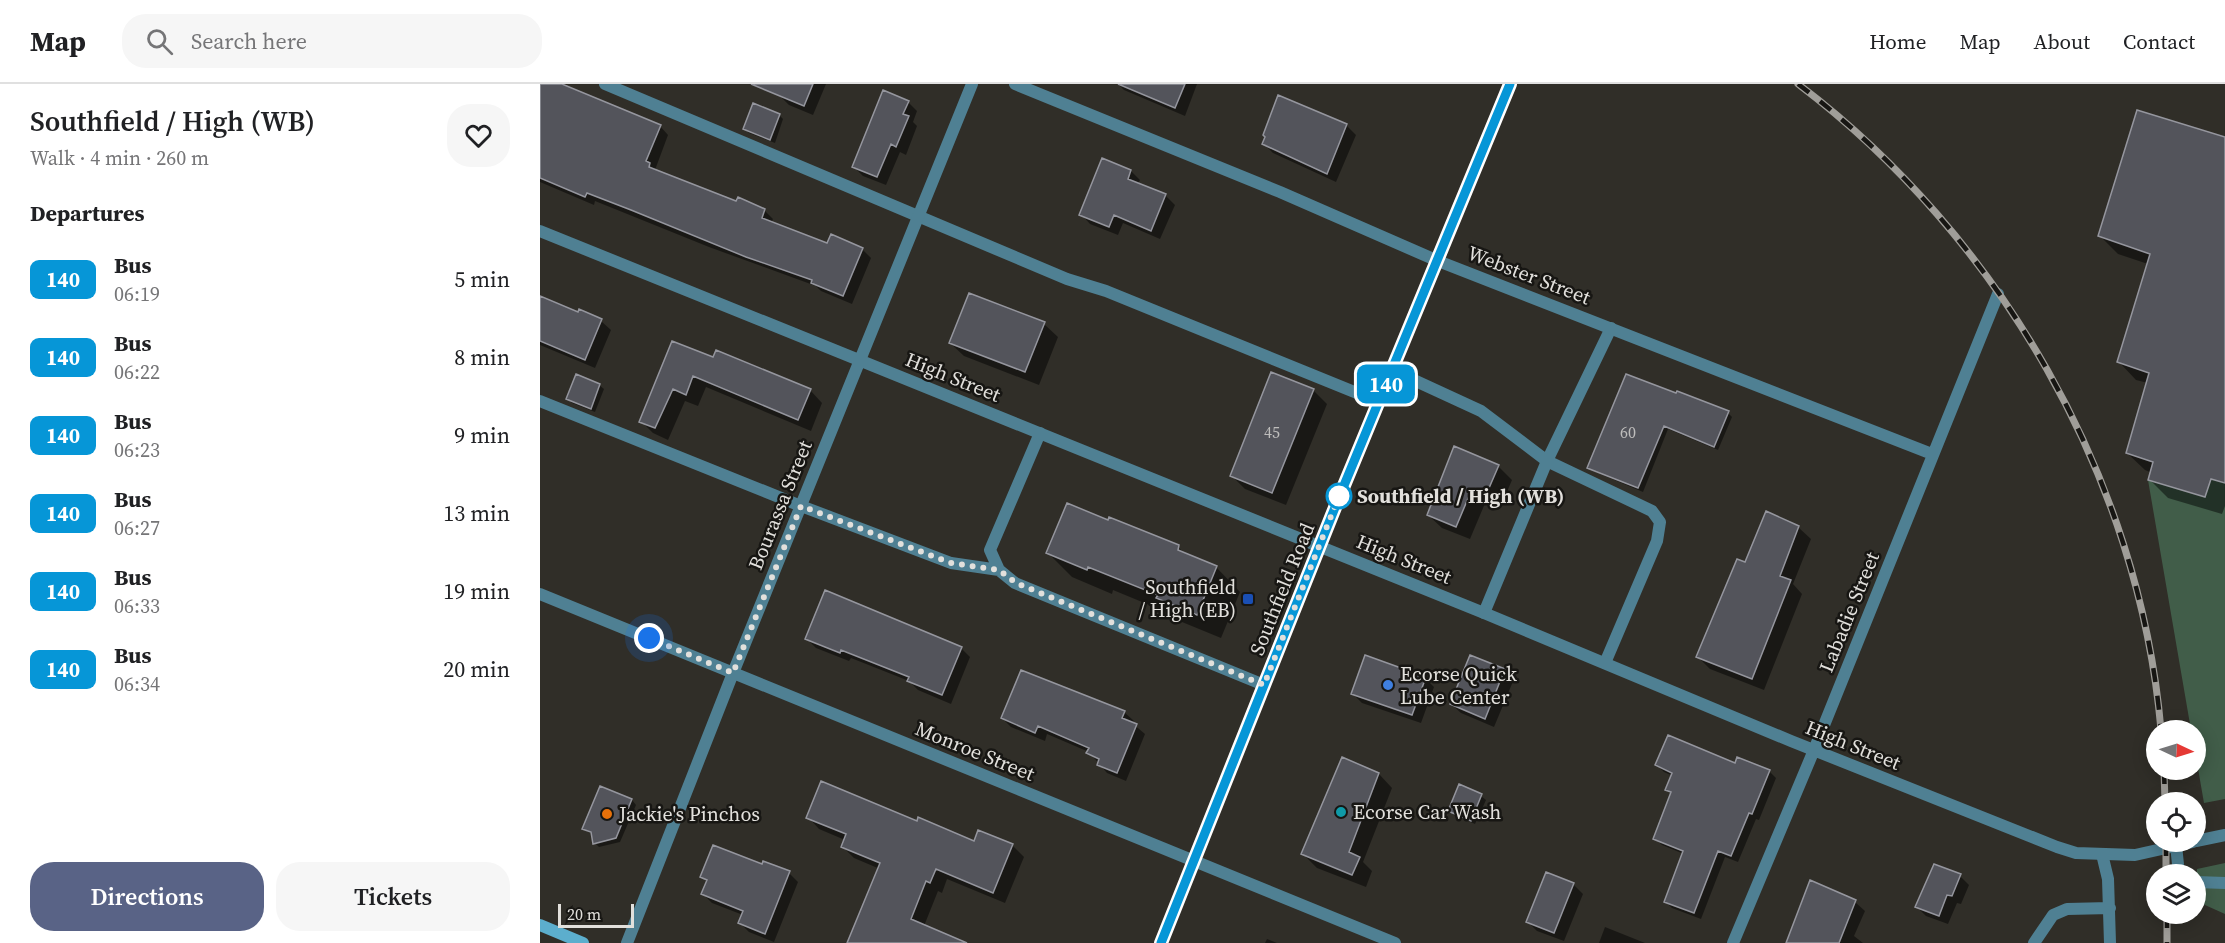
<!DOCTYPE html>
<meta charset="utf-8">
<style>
body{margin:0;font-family:"Source Serif 4",serif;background:#f6f6f6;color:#202124;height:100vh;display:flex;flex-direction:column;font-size:22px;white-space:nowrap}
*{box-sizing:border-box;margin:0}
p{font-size:20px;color:#757577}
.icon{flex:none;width:33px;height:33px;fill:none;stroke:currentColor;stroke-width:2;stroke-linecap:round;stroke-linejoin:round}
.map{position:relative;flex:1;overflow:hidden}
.sheet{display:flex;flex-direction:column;background:#fff;width:540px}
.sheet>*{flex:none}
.badge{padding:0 12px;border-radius:9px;font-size:21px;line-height:39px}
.needle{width:39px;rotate:94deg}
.controls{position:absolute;left:1606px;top:636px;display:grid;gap:12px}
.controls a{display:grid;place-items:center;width:60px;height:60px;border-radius:50%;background:#fff;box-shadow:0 3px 15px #0003;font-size:30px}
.scale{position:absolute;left:18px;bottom:15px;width:76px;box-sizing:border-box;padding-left:6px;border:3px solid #e2e0dc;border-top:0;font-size:16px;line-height:21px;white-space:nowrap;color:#e2e0dc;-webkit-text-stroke:4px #171613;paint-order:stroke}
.you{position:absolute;width:30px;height:30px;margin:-15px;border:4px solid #fff;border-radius:50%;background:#1a73e8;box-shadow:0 0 0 9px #1a73e833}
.map>.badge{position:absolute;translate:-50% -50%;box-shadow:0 0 0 3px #fff}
h2{padding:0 30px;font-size:22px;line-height:54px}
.round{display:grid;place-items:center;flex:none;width:63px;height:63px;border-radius:24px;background:#f6f6f6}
.summary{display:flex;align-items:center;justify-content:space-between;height:102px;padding:0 30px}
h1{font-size:28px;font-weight:600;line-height:45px}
.primary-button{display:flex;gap:12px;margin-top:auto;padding:12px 30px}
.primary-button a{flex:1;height:69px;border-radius:24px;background:#596386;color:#fff;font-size:24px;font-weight:600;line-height:69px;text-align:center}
.primary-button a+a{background:#f6f6f6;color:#202124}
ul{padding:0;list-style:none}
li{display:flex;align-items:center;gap:18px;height:78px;padding:0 30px}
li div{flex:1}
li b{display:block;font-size:22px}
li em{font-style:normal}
li .badge{min-width:66px;font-weight:700;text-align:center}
header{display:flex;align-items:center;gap:36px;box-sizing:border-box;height:84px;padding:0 30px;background:#fff;border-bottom:2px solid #e0e0e0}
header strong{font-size:28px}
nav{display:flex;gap:33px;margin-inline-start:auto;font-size:21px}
.search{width:420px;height:54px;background:#f6f6f6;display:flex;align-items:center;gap:15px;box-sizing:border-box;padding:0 21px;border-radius:24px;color:#757577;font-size:22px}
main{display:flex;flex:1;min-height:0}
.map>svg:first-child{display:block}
.green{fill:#415d49}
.shadow{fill:#0007}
.building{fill:#53545b;stroke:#95969e;stroke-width:1.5}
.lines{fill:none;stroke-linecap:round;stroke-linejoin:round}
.service{stroke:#4f8093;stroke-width:12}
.minor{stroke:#4f8093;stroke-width:12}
.secondary{stroke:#5caecd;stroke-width:12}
.rail-casing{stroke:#a09e99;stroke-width:7}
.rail{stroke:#171613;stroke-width:4.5;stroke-dasharray:14;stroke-linecap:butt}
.line-casing{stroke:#fff;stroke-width:14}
.line{stroke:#0696d7;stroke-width:9}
.walk{stroke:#e2e0dc;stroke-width:6;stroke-dasharray:0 10.8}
.stop-dot{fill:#fff;stroke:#0696d7;stroke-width:3}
.transit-dot{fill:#1a4fb4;stroke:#171613;stroke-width:2}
.shop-dot{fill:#3f7fe0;stroke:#171613;stroke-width:2}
.culture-dot{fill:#0f9aa8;stroke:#171613;stroke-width:2}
.food-dot{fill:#e8710a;stroke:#171613;stroke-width:2}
.labels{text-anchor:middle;stroke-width:5;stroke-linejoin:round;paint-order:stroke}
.number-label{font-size:16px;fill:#bebdbc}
.street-label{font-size:20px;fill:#e2e0dc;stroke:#171613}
.stop-label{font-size:20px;font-weight:bold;fill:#e2e0dc;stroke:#171613;text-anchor:start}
.poi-label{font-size:20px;fill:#e2e0dc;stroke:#171613;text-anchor:start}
</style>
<header>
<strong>Map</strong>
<div class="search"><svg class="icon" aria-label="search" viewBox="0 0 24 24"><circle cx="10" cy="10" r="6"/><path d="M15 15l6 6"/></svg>Search here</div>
<nav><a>Home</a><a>Map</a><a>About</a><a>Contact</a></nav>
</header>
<main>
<section class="sheet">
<div class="summary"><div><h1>Southfield / High (WB)</h1><p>Walk · 4 min · 260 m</p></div><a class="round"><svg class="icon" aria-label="heart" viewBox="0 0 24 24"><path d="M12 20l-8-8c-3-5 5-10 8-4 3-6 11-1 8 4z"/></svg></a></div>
<h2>Departures</h2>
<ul>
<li><span class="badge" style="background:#0696d7;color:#fff">140</span><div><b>Bus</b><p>06:19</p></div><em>5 min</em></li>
<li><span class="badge" style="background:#0696d7;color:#fff">140</span><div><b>Bus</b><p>06:22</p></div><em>8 min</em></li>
<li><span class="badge" style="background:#0696d7;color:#fff">140</span><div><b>Bus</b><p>06:23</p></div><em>9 min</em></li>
<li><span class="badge" style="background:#0696d7;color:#fff">140</span><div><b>Bus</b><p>06:27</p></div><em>13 min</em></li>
<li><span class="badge" style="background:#0696d7;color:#fff">140</span><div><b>Bus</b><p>06:33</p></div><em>19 min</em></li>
<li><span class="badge" style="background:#0696d7;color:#fff">140</span><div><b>Bus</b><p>06:34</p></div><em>20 min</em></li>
</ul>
<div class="primary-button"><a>Directions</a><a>Tickets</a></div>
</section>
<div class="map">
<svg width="1685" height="859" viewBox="0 0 1685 859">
<rect width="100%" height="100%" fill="#302e28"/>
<path class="green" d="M 1671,395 L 1685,399 L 1685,715 L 1664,719 L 1656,673 L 1656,646 L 1651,646 L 1608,396 L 1664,413 Z
M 1685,779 L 1685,830 L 1656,817 L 1657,785 Z"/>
<path class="shadow" d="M 0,0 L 17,0 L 120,42 L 128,51 L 115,86 L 197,119 L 224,126 L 233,135 L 231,139 L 288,161 L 322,165 L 331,174 L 312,220 L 281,207 L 276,202 L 169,163 L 55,117 L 54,121 L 0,98 Z
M 244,0 L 286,0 L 273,31 L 249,21 L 240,12 Z
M 578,0 L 657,0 L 645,32 L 584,6 Z
M 739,13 L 807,42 L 816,51 L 796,98 L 733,69 L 724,60 Z
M 368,18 L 377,27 L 373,38 L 377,42 L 366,71 L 360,68 L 346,101 L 323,92 L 314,83 Z
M 239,31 L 243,35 L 235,59 L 209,49 L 204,45 Z
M 1685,55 L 1685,422 L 1682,430 L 1628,414 L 1610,396 L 1612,389 L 1605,386 L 1587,369 L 1608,299 L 1596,296 L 1579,278 L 1608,180 L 1578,170 L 1560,152 Z
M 591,87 L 600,96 L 598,100 L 626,112 L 635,121 L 620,155 L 583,139 L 578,151 L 550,140 L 541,130 Z
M 0,214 L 39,230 L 40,227 L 61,237 L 71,246 L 55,284 L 0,261 Z
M 504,240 L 518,253 L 499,301 L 424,272 L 410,259 Z
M 133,259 L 174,275 L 270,306 L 282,319 L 271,347 L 166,303 L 158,322 L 145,317 L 128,356 L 113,349 L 101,337 Z
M 1087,292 L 1188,329 L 1192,333 L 1178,366 L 1128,345 L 1103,408 L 1053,387 L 1049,383 Z
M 59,301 L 64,305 L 55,328 L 32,319 L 28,315 Z
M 773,306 L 787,320 L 746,421 L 705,405 L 691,391 Z
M 958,382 L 972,396 L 960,424 L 946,417 L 930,455 L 902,444 L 888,431 Z
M 569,438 L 638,463 L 646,471 L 676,483 L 700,508 L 681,554 L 642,538 L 636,532 L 573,506 L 572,510 L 532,493 L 508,469 Z
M 1258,443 L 1271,455 L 1253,500 L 1262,510 L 1224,606 L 1170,585 L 1158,573 L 1206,480 Z
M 267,555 L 421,564 L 430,573 L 411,620 L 378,606 L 369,597 L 311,574 L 309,577 L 276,564 Z
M 931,573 L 965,586 L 974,595 L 954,643 L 921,629 L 911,620 Z
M 885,594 L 894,603 L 881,639 L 822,619 L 813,610 Z
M 584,628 L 594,637 L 592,639 L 605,650 L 586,697 L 567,689 L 549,668 L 507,650 L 505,657 L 471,643 L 462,634 Z
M 802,675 L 839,690 L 852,704 L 823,778 L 832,787 L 826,803 L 777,784 L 763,770 Z
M 1117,681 L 1196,681 L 1229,687 L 1236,694 L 1219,736 L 1216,735 L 1198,778 L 1185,773 L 1161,835 L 1132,824 L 1125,817 L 1144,770 L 1122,761 L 1115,754 L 1132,710 L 1127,705 L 1133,692 L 1124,688 Z
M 920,702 L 941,712 L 946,716 L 935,740 L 914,731 L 910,727 Z
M 61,704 L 92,716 L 96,721 L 80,758 L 59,763 L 55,759 L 53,750 L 44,744 Z
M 268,733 L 377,739 L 435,759 L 472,761 L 484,773 L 465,819 L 407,795 L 402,809 L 398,807 L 384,842 L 424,859 L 309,859 L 340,785 L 314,774 L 303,763 L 305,756 L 279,745 Z
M 249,789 L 258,798 L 234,858 L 209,848 L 200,839 L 203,831 L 172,819 L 163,810 L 167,798 L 162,793 Z
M 1007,790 L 1034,801 L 1043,810 L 1024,857 L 997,847 L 988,838 Z
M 1420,792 L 1429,801 L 1421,820 L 1417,819 L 1408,840 L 1386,832 L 1377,823 Z
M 1271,798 L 1315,818 L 1325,827 L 1314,852 L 1323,859 L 1248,859 Z
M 1065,843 L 1105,859 L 1059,859 Z
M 727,855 L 737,859 L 725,859 Z"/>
<path class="building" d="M 0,0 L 22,0 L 121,41 L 106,77 L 110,79 L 109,83 L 196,117 L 198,113 L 225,125 L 222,134 L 287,159 L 291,150 L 323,164 L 303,212 L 271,199 L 272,196 L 206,173 L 91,126 L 47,109 L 45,113 L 0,94 Z
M 211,0 L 273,0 L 264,22 Z
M 578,0 L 645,0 L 635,24 Z
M 343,6 L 369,17 L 363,30 L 369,32 L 356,63 L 351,60 L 337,93 L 312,83 Z
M 738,11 L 807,40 L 787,90 L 722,60 L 725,53 L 723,51 Z
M 213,19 L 240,30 L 230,56 L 203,45 Z
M 1597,26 L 1685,53 L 1685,399 L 1671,395 L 1665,413 L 1608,396 L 1613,378 L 1586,369 L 1609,289 L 1577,278 L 1610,170 L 1558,152 Z
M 562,74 L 591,86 L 588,95 L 626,110 L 611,147 L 574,131 L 569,143 L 539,131 Z
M 429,209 L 505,238 L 485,288 L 409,259 Z
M 0,212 L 38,228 L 39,225 L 62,235 L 45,276 L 0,257 Z
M 132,257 L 173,273 L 176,266 L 271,305 L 258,336 L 153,292 L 146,311 L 133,305 L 115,344 L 99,338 Z
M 731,288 L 774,305 L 732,409 L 690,392 Z
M 36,290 L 60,300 L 51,325 L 26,315 Z
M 1086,290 L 1136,309 L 1137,307 L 1189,327 L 1174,363 L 1124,342 L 1098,404 L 1047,384 Z
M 914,362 L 959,381 L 946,411 L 932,405 L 916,443 L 887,431 Z
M 527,419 L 568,436 L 569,433 L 639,461 L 638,466 L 677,482 L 657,531 L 616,514 L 618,511 L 548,483 L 547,486 L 506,469 Z
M 1226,427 L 1259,442 L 1240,492 L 1251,496 L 1212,595 L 1156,573 L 1197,475 L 1205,478 Z
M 285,506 L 422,563 L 402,611 L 367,597 L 369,593 L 301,566 L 300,569 L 265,555 Z
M 825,571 L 886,593 L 872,631 L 811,610 Z
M 930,571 L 965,585 L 945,635 L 910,620 Z
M 481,586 L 585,627 L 582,634 L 597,640 L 577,689 L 557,681 L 559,675 L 546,669 L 549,664 L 498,642 L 495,649 L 461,634 Z
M 1128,651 L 1195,679 L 1197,673 L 1230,686 L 1212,730 L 1209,729 L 1191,772 L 1178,767 L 1154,829 L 1124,818 L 1143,767 L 1113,755 L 1131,708 L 1125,706 L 1132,689 L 1115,681 Z
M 802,673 L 839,689 L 809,768 L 820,773 L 812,791 L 761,770 Z
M 281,697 L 377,737 L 378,733 L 434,757 L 438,746 L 473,760 L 453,809 L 396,785 L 390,799 L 386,797 L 371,835 L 427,859 L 307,859 L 340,779 L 301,763 L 306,750 L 266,734 Z
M 919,700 L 942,710 L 931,737 L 908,727 Z
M 60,702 L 92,715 L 76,754 L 53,760 L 51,748 L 42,745 Z
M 173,761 L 222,780 L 223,777 L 250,787 L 225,850 L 198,839 L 203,827 L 161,810 L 167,796 L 160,793 Z
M 1394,780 L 1421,790 L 1412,812 L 1407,811 L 1399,832 L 1375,823 Z
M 1006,788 L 1034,799 L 1014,849 L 986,838 Z
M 1270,796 L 1316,816 L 1299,859 L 1246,859 Z"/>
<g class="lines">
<path class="service" d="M 65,0 L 527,195 L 566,207 L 839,318
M 852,286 L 941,327 L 1007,377 L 1071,244
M 0,317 L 261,422 L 411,479 L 459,486
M 500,349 L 450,466 L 459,486 L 475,499 L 724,601
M 944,529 L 1007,377 L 1112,427 L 1120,438 L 1117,457 L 1065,579
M 1636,761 L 1639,790
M 1562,770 L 1568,795 L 1570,859
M 1656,798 L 1685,799
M 1494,859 L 1513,831 L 1527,825 L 1570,824"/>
<path class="minor" d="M 475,0 L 740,108 L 898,177 L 1392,370
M 0,147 L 944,529 L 1251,657 L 1517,763 L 1536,769 L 1595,771 L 1653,758
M 0,510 L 855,859
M 1656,757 L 1685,751
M 87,859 L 193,589 L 432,0
M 1193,859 L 1274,666 L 1458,210"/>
<path class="secondary" d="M 0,841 L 43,859
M 621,859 L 798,416 L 970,0"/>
<g class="rail-casing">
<path id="rail" d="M 1258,0 C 1460,153 1599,393 1621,646
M 1624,686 L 1625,718
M 1626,758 L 1626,790
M 1627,830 L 1627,859"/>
</g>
<use href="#rail" class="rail"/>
</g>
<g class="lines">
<g class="line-casing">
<path id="line" d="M 621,859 L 798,416 L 970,0"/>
</g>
<use href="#line" class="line"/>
<path class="walk" d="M 109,554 L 193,589 L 261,422 L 411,479 L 459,486 L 476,499 L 724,601 L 799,412"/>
</g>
<circle class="stop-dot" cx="799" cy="412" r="12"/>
<rect class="transit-dot" x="702" y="509" width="12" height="12" rx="3"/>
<circle class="shop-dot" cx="848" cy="601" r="6"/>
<circle class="culture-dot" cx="801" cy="728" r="6"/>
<circle class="food-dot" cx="67" cy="730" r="6"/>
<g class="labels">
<g class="number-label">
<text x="732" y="354">45</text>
<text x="1088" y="354">60</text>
</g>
<g class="street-label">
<text transform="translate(989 191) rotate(21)" y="7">Webster Street</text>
<text transform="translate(413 293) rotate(22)" y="7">High Street</text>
<text transform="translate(240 421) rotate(-68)" y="7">Bourassa Street</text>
<text transform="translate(864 475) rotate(22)" y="7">High Street</text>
<text transform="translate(742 505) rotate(-68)" y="7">Southfield Road</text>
<text transform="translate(1309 528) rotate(-68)" y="7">Labadie Street</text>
<text transform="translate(1313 661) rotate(22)" y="7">High Street</text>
<text transform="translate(435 667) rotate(22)" y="7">Monroe Street</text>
</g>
<g class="stop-label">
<text x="817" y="419">Southfield / High (WB)</text>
</g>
<g class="poi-label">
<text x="696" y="510" text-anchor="end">Southfield<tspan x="696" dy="23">/ High (EB)</tspan></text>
<text x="860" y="597">Ecorse Quick<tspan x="860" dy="23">Lube Center</tspan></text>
<text x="813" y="735">Ecorse Car Wash</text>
<text x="79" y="737">Jackie's Pinchos</text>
</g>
</g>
</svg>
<div class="controls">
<a><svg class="needle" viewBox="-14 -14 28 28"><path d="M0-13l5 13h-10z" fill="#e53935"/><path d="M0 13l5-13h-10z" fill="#757577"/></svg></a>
<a><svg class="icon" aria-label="locate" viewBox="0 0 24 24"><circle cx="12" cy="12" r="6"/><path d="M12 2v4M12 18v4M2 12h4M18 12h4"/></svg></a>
<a><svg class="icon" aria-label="layers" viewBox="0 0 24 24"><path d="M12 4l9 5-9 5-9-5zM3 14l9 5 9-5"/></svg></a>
</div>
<div class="scale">20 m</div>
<div class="you" style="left:109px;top:554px"></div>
<b class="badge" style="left:846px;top:300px;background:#0696d7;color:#fff">140</b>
</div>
</main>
